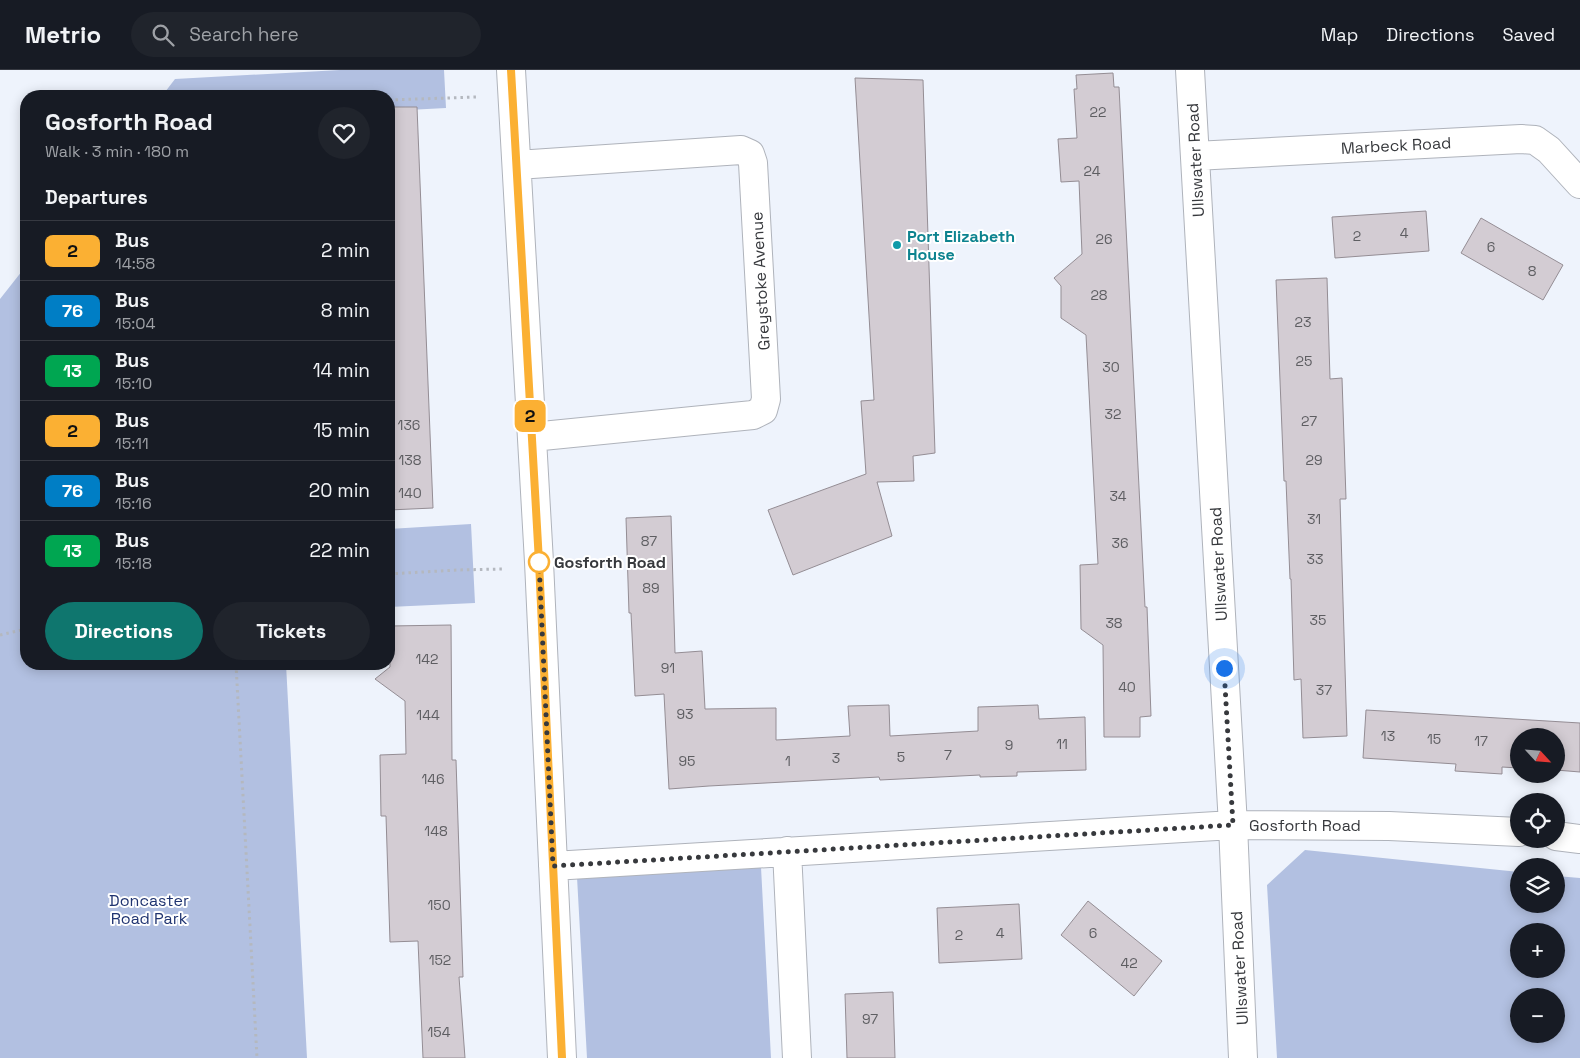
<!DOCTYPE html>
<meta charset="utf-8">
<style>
body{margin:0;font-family:"Space Grotesk",sans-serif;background:#20242c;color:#f1f3f6;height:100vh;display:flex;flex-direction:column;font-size:19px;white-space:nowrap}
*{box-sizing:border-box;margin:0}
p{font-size:16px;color:#9ea1a6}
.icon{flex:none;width:28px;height:28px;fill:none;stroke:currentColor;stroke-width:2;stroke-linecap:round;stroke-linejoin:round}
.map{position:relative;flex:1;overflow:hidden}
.details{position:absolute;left:20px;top:20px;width:375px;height:580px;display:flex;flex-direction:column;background:#171b24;border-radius:20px;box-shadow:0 2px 12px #0003}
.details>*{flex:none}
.badge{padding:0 10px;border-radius:8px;font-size:18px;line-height:32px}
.needle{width:32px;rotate:116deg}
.fabs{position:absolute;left:1510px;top:658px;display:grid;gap:10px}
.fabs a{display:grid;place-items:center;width:55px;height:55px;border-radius:50%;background:#171b24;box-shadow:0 2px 12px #0003;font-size:25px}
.you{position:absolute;width:25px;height:25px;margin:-12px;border:4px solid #fff;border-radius:50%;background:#1a73e8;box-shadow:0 0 0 8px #1a73e833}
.map>.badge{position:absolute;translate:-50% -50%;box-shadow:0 0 0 2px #fff}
h2{padding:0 25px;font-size:19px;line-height:45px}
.round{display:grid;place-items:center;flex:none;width:52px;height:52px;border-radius:26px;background:#20242c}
.headline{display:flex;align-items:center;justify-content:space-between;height:85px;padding:0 25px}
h1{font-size:24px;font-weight:700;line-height:38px}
.button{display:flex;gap:10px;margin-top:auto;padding:10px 25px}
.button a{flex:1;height:58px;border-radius:30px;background:#0f766e;color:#fff;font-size:20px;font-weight:700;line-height:58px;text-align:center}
.button a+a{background:#20242c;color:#f1f3f6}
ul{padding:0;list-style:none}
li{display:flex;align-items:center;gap:15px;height:60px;padding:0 25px;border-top:1px solid #363941}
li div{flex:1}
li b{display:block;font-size:19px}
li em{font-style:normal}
li .badge{min-width:55px;font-weight:700;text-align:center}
header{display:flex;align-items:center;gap:30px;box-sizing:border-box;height:70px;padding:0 25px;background:#171b24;border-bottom:1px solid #363941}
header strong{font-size:24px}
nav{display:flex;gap:28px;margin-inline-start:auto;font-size:18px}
.search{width:350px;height:45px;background:#20242c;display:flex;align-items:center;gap:12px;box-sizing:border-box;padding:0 18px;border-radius:28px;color:#9ea1a6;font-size:19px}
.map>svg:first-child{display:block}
.green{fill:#b2c0e1;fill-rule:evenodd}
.building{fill:#d3ccd3;stroke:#948d94}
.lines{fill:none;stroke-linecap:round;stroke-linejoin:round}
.minor-casing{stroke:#afb3bb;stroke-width:30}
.path{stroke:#b4b8bf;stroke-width:3;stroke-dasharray:2.5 4;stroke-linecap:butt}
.minor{stroke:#fff;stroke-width:28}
.line-casing{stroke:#fff;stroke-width:11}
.line{stroke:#fbb033;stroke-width:8}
.walk{stroke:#37393d;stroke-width:5;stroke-dasharray:0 9}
.culture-dot{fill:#0f9aa8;stroke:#fff;stroke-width:2}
.stop-dot{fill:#fff;stroke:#fbb033;stroke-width:2.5}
.labels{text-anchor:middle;stroke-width:4;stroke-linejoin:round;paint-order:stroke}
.number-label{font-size:14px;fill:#5e5e62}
.street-label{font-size:16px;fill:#37393d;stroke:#fff}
.culture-label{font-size:16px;font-weight:bold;fill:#0d838f;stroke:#fff;text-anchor:start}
.stop-label{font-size:16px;font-weight:bold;fill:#37393d;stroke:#fff;text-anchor:start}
.park-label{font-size:16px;fill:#1f3370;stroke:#fff}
</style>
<header>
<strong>Metrio</strong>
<div class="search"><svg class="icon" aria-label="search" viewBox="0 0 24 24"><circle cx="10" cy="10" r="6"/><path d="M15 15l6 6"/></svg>Search here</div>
<nav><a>Map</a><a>Directions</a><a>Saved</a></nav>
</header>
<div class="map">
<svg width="1580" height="988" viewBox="0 0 1580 988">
<rect width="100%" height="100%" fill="#eef3fc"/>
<path class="green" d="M 340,0 L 444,0 L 446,38 L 389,41 L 389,26 L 162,26 L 175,9 Z
M 26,196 L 26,594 L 286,594 L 307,988 L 0,988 L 0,229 Z
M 471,454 L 475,533 L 389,537 L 389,459 Z
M 1305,780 L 1519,802 L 1519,834 L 1556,834 L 1556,806 L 1580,808 L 1580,988 L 1277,988 L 1267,815 ZM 1556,861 L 1556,899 L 1519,899 L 1519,861 ZM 1556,926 L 1556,964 L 1519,964 L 1519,926 Z
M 761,797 L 771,988 L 587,988 L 577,807 Z"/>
<path class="building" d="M 1113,3 L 1114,17 L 1119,17 L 1145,537 L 1147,537 L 1151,646 L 1140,647 L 1140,667 L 1104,667 L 1103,575 L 1081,559 L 1080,495 L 1098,494 L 1086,265 L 1061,248 L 1061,216 L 1054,208 L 1082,184 L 1079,111 L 1061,112 L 1058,69 L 1077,68 L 1074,19 L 1077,19 L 1076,5 Z
M 855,8 L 923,10 L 935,383 L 913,386 L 914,411 L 877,412 L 892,466 L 793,505 L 768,440 L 866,404 L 861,331 L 874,330 Z
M 389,37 L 417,37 L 433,438 L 389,440 Z
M 1426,141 L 1429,181 L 1335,188 L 1332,147 Z
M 1481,148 L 1563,195 L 1543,230 L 1461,183 Z
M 1327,208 L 1330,309 L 1342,308 L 1346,429 L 1340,429 L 1347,666 L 1303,668 L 1301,609 L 1294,610 L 1291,509 L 1290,509 L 1286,411 L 1284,411 L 1276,210 Z
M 671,446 L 675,583 L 702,581 L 705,639 L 776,638 L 776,670 L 850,666 L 848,636 L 889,635 L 890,666 L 978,661 L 978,637 L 1038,635 L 1039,649 L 1085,647 L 1086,700 L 1017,702 L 1017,706 L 980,707 L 980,705 L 880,710 L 879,707 L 709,716 L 669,719 L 664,624 L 635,626 L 631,543 L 629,543 L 626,448 Z
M 451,555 L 452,690 L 456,690 L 463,907 L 459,907 L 465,988 L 423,988 L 418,871 L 390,872 L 386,746 L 381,746 L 380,685 L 406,684 L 405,631 L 375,609 L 390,597 L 390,556 Z
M 1366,640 L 1580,653 L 1580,702 L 1556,700 L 1556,666 L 1519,666 L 1519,698 L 1502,697 L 1502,704 L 1455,701 L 1456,694 L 1363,688 Z
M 1088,831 L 1162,891 L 1134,926 L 1061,865 Z
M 1019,834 L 1022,889 L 939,893 L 937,838 Z
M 893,922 L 895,988 L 847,988 L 845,924 Z"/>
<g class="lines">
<g class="minor-casing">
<path id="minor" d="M 511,0 L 539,492 L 562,988
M 1190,0 L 1233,755 L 1243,988
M 1195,86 L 1521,69 L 1535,70 L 1549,80 L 1580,114
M 517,95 L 741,80 L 750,84 L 753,93 L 766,329 L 763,340 L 753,345 L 532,367
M 1556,766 L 1580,769
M 787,781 L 797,988
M 553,796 L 1233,755 L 1389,756 L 1519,762"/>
</g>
<path class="path" d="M 389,30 L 477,27
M 389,504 L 457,500 L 503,499
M 0,565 L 26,559
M 236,594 L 257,988"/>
<use href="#minor" class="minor"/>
</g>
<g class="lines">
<g class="line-casing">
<path id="line" d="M 511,0 L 539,492 L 562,988"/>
</g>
<use href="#line" class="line"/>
<path class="walk" d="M 539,492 L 553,796 L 1233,755 L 1224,598"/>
</g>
<circle class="culture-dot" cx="897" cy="175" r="5"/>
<circle class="stop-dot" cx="539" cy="492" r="10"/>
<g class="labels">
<g class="number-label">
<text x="1098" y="47">22</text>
<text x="1092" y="106">24</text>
<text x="1404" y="168">4</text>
<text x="1357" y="171">2</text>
<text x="1104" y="174">26</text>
<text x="1491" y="182">6</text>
<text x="1532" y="206">8</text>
<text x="1099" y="230">28</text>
<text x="1303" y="257">23</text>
<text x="1304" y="296">25</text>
<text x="1111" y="302">30</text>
<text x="1113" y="349">32</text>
<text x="1309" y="356">27</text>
<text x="409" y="360">136</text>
<text x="410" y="395">138</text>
<text x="1314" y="395">29</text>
<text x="410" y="428">140</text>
<text x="1118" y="431">34</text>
<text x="1314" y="454">31</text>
<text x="649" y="476">87</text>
<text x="1120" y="478">36</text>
<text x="1315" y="494">33</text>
<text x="651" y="523">89</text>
<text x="1318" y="555">35</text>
<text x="1114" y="558">38</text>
<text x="427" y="594">142</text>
<text x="668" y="603">91</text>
<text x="1127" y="622">40</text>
<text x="1324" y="625">37</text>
<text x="685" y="649">93</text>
<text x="428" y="650">144</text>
<text x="1388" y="671">13</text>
<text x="1434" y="674">15</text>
<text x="1481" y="676">17</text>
<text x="1062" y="679">11</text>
<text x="1009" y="680">9</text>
<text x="948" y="690">7</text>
<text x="901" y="692">5</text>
<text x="836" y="693">3</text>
<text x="687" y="696">95</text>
<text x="788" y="696">1</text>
<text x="433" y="714">146</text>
<text x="436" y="766">148</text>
<text x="439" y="840">150</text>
<text x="1000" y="868">4</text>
<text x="1093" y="868">6</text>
<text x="959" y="870">2</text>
<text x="440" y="895">152</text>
<text x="1129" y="898">42</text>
<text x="870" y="954">97</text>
<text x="439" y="967">154</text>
</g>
<g class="street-label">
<text transform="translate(1396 75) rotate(-3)" y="6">Marbeck Road</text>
<text transform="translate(1195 90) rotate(-93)" y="6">Ullswater Road</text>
<text transform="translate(760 211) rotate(-93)" y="6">Greystoke Avenue</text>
<text transform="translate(1218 494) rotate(-93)" y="6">Ullswater Road</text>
<text x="1305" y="761">Gosforth Road</text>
<text transform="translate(1239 898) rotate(-93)" y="6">Ullswater Road</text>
</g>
<g class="culture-label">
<text x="907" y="172">Port Elizabeth<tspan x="907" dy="18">House</tspan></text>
</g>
<g class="stop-label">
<text x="554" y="498">Gosforth Road</text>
</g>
<g class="park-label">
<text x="149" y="836">Doncaster<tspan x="149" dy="18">Road Park</tspan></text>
</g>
</g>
</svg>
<div class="fabs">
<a><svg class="needle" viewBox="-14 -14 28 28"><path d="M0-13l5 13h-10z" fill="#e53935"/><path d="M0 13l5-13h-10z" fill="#9ea1a6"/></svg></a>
<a><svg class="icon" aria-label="locate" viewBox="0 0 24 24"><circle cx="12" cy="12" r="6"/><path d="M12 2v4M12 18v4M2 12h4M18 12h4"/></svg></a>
<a><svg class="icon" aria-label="layers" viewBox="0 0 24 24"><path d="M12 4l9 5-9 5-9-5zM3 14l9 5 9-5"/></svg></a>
<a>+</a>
<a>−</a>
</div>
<div class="you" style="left:1224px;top:598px"></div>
<b class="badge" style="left:530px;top:346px;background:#fbb033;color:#111">2</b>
<section class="details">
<div class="headline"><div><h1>Gosforth Road</h1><p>Walk · 3 min · 180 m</p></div><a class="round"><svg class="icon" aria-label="heart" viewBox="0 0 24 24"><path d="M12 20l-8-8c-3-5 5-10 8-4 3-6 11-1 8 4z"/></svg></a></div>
<h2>Departures</h2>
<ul>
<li><span class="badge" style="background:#fbb033;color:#111">2</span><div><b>Bus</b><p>14:58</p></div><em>2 min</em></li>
<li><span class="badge" style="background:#007ec5;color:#fff">76</span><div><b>Bus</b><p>15:04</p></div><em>8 min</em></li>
<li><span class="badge" style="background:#00a651;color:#fff">13</span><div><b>Bus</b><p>15:10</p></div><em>14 min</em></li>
<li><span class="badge" style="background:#fbb033;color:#111">2</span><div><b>Bus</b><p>15:11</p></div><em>15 min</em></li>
<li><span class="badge" style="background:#007ec5;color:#fff">76</span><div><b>Bus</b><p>15:16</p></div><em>20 min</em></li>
<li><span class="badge" style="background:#00a651;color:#fff">13</span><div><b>Bus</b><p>15:18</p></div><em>22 min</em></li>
</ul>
<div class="button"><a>Directions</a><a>Tickets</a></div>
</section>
</div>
